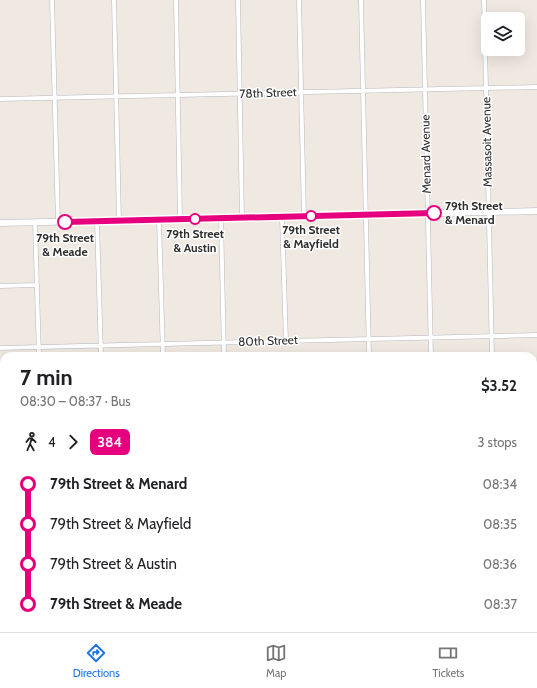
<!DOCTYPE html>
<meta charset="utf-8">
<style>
body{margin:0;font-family:Cabin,sans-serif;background:#f6f6f6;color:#202124;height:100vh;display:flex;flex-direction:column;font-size:15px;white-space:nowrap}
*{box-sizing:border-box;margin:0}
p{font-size:13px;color:#757577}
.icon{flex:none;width:22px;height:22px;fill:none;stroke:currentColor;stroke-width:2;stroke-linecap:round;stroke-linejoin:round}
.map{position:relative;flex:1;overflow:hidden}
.drawer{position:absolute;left:0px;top:352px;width:537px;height:280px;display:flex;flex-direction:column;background:#fff;border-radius:12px 12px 0 0;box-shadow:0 4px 16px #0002}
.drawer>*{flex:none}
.badge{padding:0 8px;border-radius:6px;font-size:14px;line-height:26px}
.controls{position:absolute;left:481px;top:12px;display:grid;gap:8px}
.controls a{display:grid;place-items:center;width:44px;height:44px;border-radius:6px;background:#fff;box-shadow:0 4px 16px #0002;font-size:20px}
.map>.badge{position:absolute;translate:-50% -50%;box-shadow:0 0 0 2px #fff}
.legs{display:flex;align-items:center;gap:6px;height:44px;padding:0 20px;font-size:13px}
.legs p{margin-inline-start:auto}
.headline{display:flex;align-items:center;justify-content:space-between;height:68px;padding:0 20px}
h1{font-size:22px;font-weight:700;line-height:30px}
ul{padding:0 20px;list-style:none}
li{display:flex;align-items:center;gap:14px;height:40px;font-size:15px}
li i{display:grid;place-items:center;width:6px;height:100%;margin:0 5px;background:currentColor}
li i::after{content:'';width:10px;height:10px;margin:-5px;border:3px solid;border-radius:50%;background:#fff}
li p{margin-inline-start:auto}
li:first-child i{background:linear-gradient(#0000 50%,currentColor 0)}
li:last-child i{background:linear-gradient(currentColor 50%,#0000 0)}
.tab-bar{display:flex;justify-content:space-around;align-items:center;height:56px;border-top:1px solid #e0e0e0;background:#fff;font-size:11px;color:#757577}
.tab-bar a{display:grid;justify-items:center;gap:2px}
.tab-bar .current{color:#1a73e8}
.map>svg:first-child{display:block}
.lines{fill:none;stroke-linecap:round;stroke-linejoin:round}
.street-casing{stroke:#b4b7c1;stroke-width:5}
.secondary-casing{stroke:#b4b7c1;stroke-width:7}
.street{stroke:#fff;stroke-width:4}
.secondary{stroke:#fff;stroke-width:6}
.line-1-casing{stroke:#fff;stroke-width:9}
.line-1{stroke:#e6007e;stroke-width:6}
.stop-1-dot{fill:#fff;stroke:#e6007e;stroke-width:2}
.labels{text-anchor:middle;stroke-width:3;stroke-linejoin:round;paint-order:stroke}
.street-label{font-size:12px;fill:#2e2e2e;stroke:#fff}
.stop-label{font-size:12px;font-weight:bold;fill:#2e2e2e;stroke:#fff}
</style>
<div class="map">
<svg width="537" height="632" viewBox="0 0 537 632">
<rect width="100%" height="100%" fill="#efe9e1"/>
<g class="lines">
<g class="street-casing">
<path id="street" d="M 52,0 L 58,222
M 114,0 L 119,220
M 176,0 L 180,219
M 238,0 L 242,218
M 299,0 L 304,216
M 361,0 L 369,356
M 423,0 L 431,356
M 484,0 L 492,356
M 0,99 L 537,87
M 282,217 L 286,341
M 221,218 L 224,356
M 159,220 L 163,356
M 97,221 L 101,356
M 35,222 L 39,356
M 0,286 L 37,285
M 0,348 L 537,335
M 0,410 L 4,409
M 533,459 L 537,459
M 0,472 L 4,472
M 533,523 L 537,523
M 0,534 L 4,533
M 533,585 L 537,584
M 0,595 L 4,595
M 47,628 L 47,632
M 109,628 L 109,632
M 171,628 L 171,632
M 232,628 L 232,632
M 294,628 L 294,632"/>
</g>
<g class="secondary-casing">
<path id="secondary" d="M 0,223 L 537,211
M 533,476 L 537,473
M 359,632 L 364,628"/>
</g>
<use href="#street" class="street"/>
<use href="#secondary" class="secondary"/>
</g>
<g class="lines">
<g class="line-1-casing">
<path id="line-1" d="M 65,222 L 434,213"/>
</g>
<use href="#line-1" class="line-1"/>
</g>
<g class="stop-1-dot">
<circle cx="434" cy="213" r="7"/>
<circle cx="311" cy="216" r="5"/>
<circle cx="195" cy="219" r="5"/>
<circle cx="65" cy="222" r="7"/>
</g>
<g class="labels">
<g class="street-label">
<text transform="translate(268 93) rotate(-2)" y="4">78th Street</text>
<text transform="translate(487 142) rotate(-91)" y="4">Massasoit Avenue</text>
<text transform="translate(426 154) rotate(-91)" y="4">Menard Avenue</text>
<text transform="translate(268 341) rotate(-2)" y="4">80th Street</text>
</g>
<g class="stop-label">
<text x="445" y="210" text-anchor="start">79th Street<tspan x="445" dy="14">&amp; Menard</tspan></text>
<text x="311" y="234">79th Street<tspan x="311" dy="14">&amp; Mayfield</tspan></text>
<text x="195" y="238">79th Street<tspan x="195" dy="14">&amp; Austin</tspan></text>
<text x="65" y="242">79th Street<tspan x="65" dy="14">&amp; Meade</tspan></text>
</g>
</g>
</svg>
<div class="controls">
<a><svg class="icon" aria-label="layers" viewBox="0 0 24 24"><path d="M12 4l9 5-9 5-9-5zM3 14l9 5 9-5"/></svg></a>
</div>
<section class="drawer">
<div class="headline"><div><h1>7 min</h1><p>08:30 – 08:37 · Bus</p></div><b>$3.52</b></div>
<div class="legs"><svg class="icon" aria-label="walk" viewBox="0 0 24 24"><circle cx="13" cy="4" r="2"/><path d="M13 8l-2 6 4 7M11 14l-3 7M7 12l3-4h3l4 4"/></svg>4<svg class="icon" aria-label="forward" viewBox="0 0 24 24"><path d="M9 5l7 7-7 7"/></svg><b class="badge" style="background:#e6007e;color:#fff">384</b><p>3 stops</p></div>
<ul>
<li><i style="color:#e6007e"></i><b>79th Street &amp; Menard</b><p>08:34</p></li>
<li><i style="color:#e6007e"></i><span>79th Street &amp; Mayfield</span><p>08:35</p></li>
<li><i style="color:#e6007e"></i><span>79th Street &amp; Austin</span><p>08:36</p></li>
<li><i style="color:#e6007e"></i><b>79th Street &amp; Meade</b><p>08:37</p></li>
</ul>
</section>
</div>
<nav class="tab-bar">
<a class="current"><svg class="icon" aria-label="directions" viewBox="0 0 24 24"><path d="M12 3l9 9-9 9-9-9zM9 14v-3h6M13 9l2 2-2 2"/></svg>Directions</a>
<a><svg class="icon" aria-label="map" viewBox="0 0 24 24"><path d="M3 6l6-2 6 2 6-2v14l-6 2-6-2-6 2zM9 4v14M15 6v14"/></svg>Map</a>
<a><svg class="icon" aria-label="tickets" viewBox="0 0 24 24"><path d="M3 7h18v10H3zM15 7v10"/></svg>Tickets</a>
</nav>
